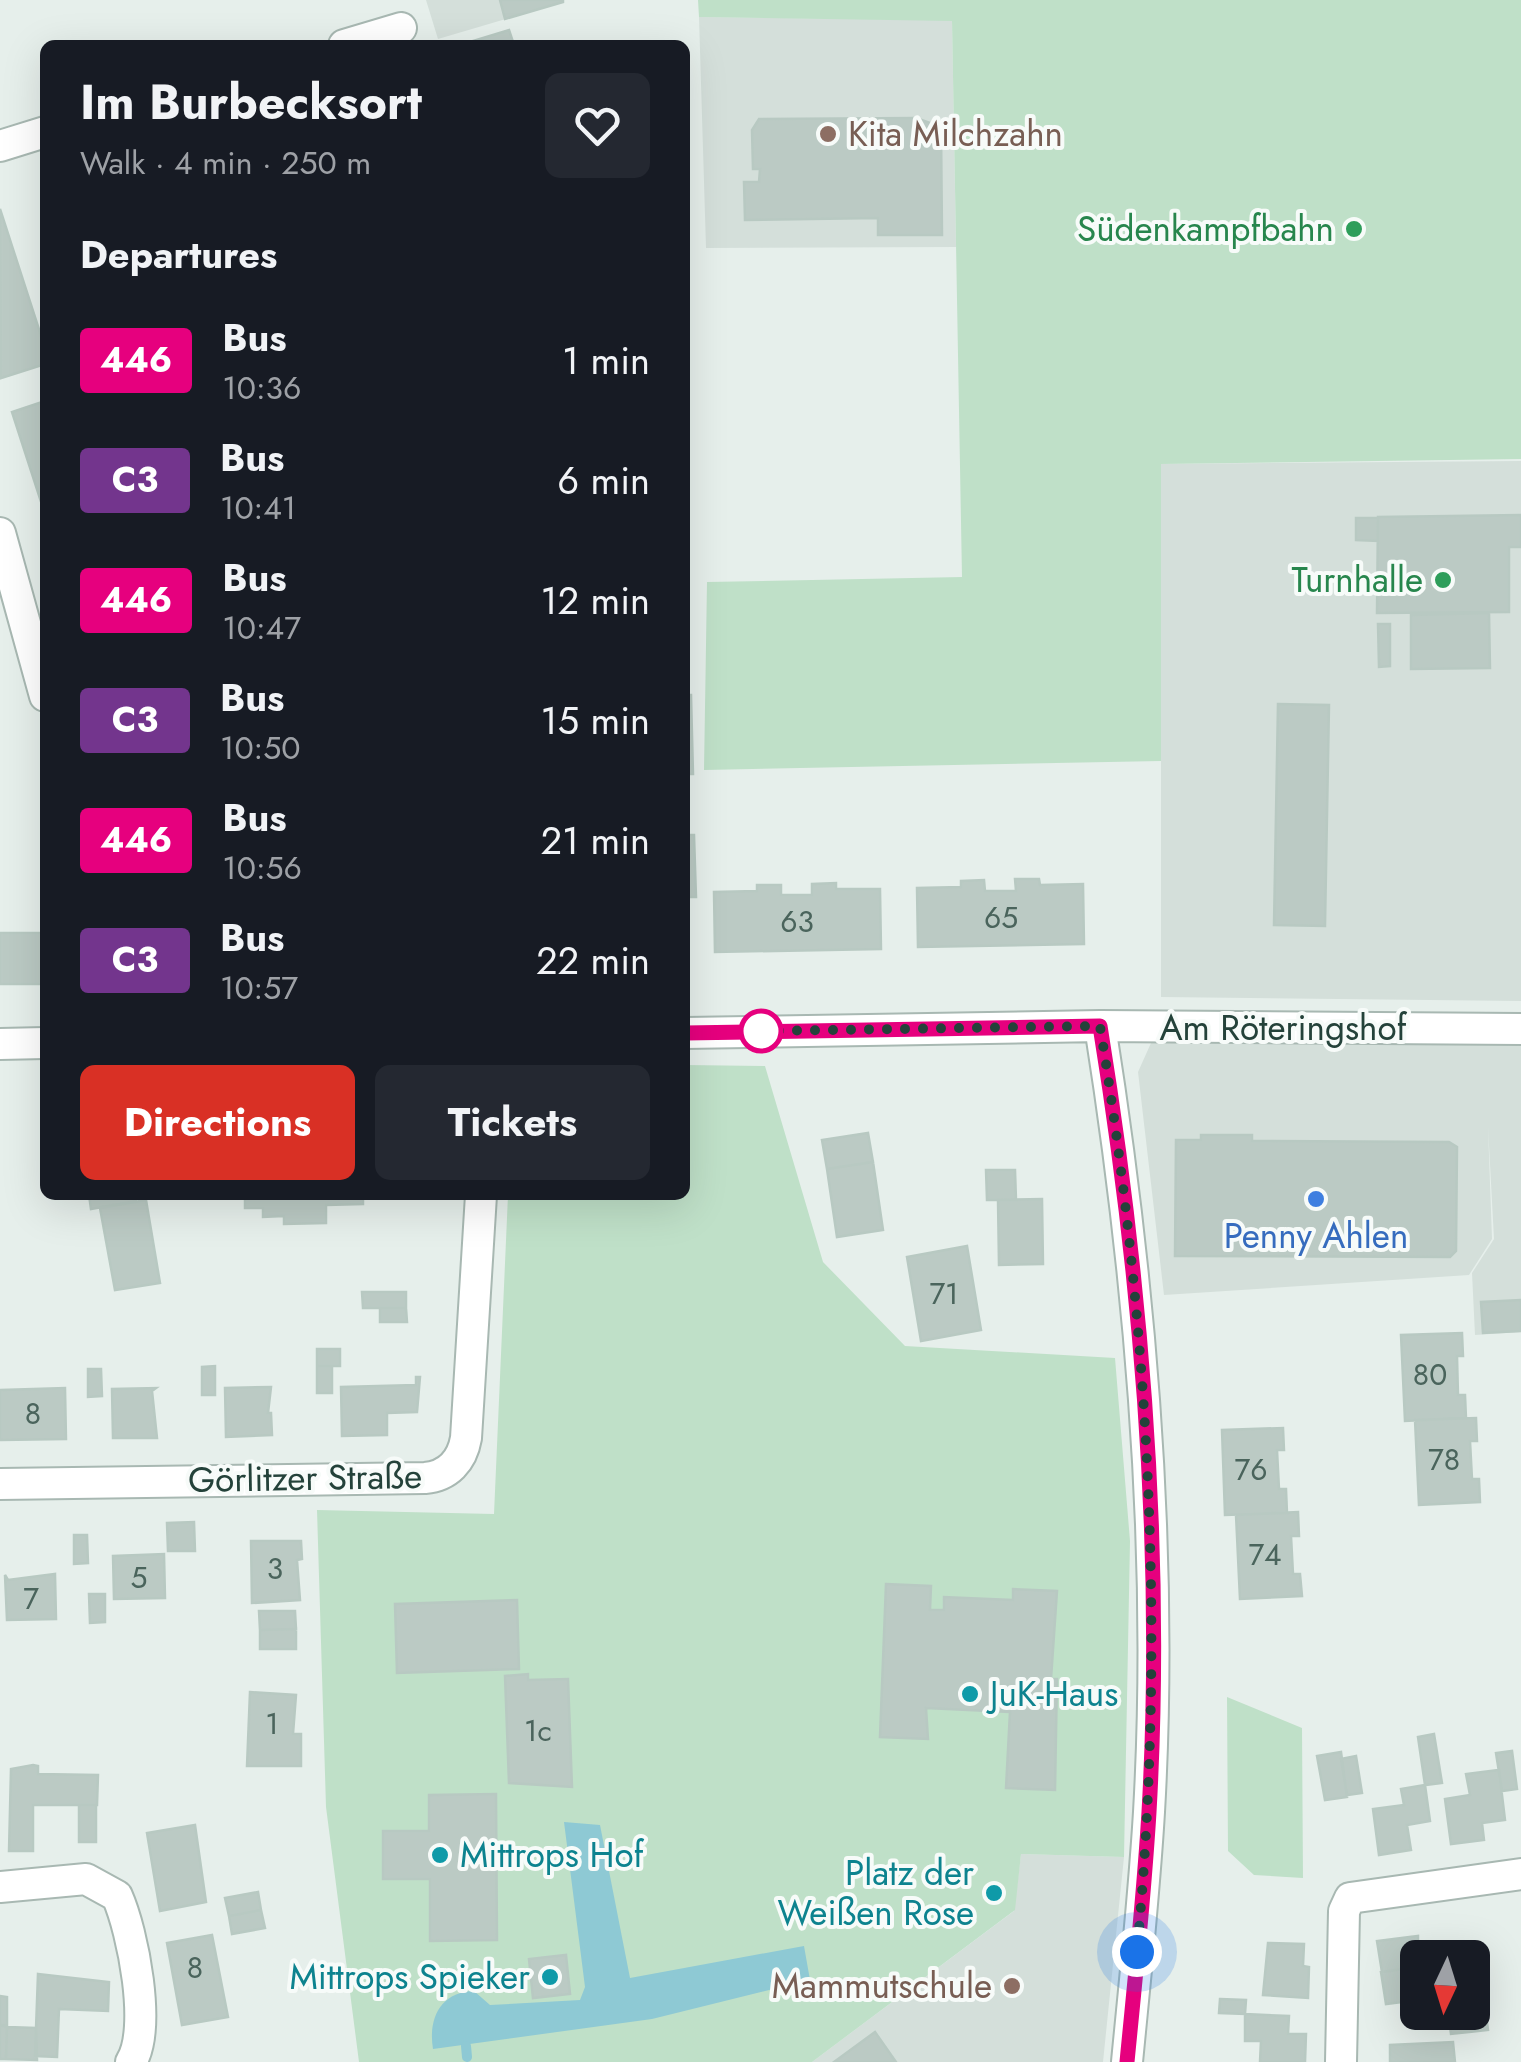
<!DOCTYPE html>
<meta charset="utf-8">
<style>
body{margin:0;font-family:Jost,sans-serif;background:#242831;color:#f1f3f6;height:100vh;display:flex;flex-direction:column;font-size:38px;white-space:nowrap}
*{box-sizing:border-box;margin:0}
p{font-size:32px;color:#9ea1a6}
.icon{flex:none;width:55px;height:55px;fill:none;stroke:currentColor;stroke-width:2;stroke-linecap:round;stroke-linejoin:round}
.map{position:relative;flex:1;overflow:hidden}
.side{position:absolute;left:40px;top:40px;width:650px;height:1160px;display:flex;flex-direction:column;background:#171b24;border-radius:15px;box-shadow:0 10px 40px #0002}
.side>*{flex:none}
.badge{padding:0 20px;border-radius:8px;font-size:35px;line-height:65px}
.needle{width:65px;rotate:184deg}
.fabs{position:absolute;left:1400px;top:1940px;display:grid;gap:20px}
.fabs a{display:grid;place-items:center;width:90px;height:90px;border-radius:15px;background:#171b24;box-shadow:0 10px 40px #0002;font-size:50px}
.you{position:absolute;width:50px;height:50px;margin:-25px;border:8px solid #fff;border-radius:50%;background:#1a73e8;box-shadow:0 0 0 15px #1a73e833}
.map>.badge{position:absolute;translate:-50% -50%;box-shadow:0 0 0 5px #fff}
h2{padding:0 40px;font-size:38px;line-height:90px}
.round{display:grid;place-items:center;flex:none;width:105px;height:105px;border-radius:15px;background:#242831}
.summary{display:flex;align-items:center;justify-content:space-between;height:170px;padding:0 40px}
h1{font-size:48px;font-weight:700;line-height:75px}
.action{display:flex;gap:20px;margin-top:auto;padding:20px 40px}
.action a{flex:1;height:115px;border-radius:15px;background:#d93025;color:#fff;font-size:40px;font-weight:700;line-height:115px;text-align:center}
.action a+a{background:#242831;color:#f1f3f6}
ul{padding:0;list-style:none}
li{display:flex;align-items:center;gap:30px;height:120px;padding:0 40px}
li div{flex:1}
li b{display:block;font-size:38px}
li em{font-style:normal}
li .badge{min-width:110px;font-weight:700;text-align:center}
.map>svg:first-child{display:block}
.built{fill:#d4dfda}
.green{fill:#bfe0c8}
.water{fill:#8ec9d4}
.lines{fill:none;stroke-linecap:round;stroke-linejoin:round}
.stream{stroke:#8ec9d4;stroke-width:10}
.building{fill:#bbcac4;stroke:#b8c9c2;stroke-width:2.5}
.street-casing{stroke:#a8b8b2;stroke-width:34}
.street{stroke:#fff;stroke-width:30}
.line-casing{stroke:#fff;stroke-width:22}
.line{stroke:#e6007e;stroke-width:15}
.walk{stroke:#24423a;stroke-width:10;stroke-dasharray:0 18}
.education-dot{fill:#8d6e63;stroke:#f7fbf9;stroke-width:4}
.leisure-dot{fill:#2e9e5b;stroke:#f7fbf9;stroke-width:4}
.stop-dot{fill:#fff;stroke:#e6007e;stroke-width:5}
.shop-dot{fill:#3f7fe0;stroke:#f7fbf9;stroke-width:4}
.culture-dot{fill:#0f9aa8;stroke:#f7fbf9;stroke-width:4}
.labels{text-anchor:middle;stroke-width:8;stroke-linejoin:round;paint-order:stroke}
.number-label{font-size:30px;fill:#4a645c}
.education-label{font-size:35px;fill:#785e54;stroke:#f7fbf9;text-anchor:start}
.leisure-label{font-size:35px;fill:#27864d;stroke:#f7fbf9;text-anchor:end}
.street-label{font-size:35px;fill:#24423a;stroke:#f7fbf9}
.shop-label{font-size:35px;fill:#366cbe;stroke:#f7fbf9}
.culture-label{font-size:35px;fill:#0d838f;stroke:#f7fbf9;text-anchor:start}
</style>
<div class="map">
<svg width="1521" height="2062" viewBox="0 0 1521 2062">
<rect width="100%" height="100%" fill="#e6efeb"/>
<path class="built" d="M 426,0 L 563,0 L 563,2 L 438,39 Z
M 699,17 L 952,20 L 956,247 L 706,248 Z
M 1521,461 L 1521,1001 L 1161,997 L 1161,464 Z
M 1151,1043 L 1521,1045 L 1521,1332 L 1475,1335 L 1472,1273 L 1494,1239 L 1488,1127 L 1492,1239 L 1469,1275 L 1164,1295 L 1138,1072 Z
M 1021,1854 L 1124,1857 L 1103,2062 L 812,2062 L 1014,1911 Z"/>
<path class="green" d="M 698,0 L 1521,0 L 1521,459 L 1161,464 L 1161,761 L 704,770 L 707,582 L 962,577 L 952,21 L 699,17 Z
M 685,1065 L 765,1066 L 823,1262 L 905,1346 L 1115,1358 L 1130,1541 L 1124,1857 L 1021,1854 L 1015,1910 L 812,2062 L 359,2062 L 326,1807 L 317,1510 L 494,1514 L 508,1195 L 685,1195 Z
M 1227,1697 L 1302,1728 L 1303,1878 L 1254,1875 L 1228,1851 Z"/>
<path class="water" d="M 564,1822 L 600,1825 L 630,1978 L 804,1946 L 810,1980 L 652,2019 L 433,2049 C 428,2019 440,1992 474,1991 L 490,2005 L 580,2000 L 585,1987 Z"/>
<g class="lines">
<path class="stream" d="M 466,2046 L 467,2057"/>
</g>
<path class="building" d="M 500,0 L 563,0 L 563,2 L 505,19 Z
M 509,30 L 514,45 L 460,45 Z
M 916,118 L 941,127 L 942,235 L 878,235 L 878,218 L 745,220 L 744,182 L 759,182 L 760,169 L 753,169 L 752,130 L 759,119 Z
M 0,209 L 45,348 L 45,364 L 1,378 Z
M 45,401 L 45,514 L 12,412 Z
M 1521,515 L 1521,547 L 1509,547 L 1509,612 L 1377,613 L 1378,517 Z
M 1356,518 L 1378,518 L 1378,541 L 1356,540 Z
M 1489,613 L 1490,668 L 1411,669 L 1411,615 Z
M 1378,624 L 1390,624 L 1390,666 L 1379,667 Z
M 685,695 L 691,695 L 693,774 L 685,774 Z
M 1278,704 L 1329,705 L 1325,926 L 1274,925 Z
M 685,835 L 694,835 L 696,897 L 685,897 Z
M 1015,879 L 1039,879 L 1040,885 L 1083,884 L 1084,944 L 918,947 L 917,888 L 961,887 L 961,881 L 984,880 L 985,891 L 1016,891 Z
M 836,883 L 836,889 L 880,889 L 881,949 L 715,952 L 714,892 L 757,891 L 757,885 L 781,885 L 781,895 L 812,895 L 812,884 Z
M 0,933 L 45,933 L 45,984 L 0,984 Z
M 868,1133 L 873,1162 L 827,1169 L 822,1140 Z
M 1201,1135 L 1252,1135 L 1252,1141 L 1449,1142 L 1457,1147 L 1456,1251 L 1450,1257 L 1175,1256 L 1176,1140 L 1201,1140 Z
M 873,1162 L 883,1230 L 837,1237 L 827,1169 Z
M 986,1170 L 1015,1170 L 1016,1200 L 987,1200 Z
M 89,1195 L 135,1195 L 136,1201 L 91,1209 Z
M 245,1195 L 363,1195 L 363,1204 L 326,1205 L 326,1223 L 284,1224 L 284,1216 L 263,1217 L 263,1208 L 245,1208 Z
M 1042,1199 L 1043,1264 L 999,1265 L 998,1200 Z
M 146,1200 L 160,1283 L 115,1290 L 100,1208 Z
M 967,1246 L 981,1330 L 921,1341 L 907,1257 Z
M 362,1292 L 406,1292 L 406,1308 L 363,1308 Z
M 1521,1300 L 1521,1331 L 1483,1333 L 1481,1302 Z
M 380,1308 L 406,1308 L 407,1322 L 380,1322 Z
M 1462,1333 L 1463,1356 L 1457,1356 L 1458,1395 L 1465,1395 L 1466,1418 L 1405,1421 L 1401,1335 Z
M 317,1349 L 340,1349 L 340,1366 L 317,1366 Z
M 215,1366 L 215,1395 L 202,1395 L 202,1367 Z
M 317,1366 L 332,1366 L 332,1393 L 317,1393 Z
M 88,1369 L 101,1369 L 102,1396 L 88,1397 Z
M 416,1377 L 420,1377 L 417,1412 L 387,1413 L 387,1435 L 342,1436 L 341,1387 L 416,1385 Z
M 271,1387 L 268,1413 L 271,1413 L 272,1435 L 226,1437 L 225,1388 Z
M 65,1388 L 66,1439 L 0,1440 L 0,1390 Z
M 156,1388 L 152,1391 L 157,1438 L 113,1438 L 112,1389 Z
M 1476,1418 L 1477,1441 L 1470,1441 L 1472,1479 L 1479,1479 L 1480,1502 L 1419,1505 L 1415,1420 Z
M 1283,1428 L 1284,1450 L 1277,1450 L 1279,1489 L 1286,1489 L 1287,1513 L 1225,1515 L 1222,1430 Z
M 1298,1512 L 1299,1536 L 1291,1536 L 1293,1574 L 1300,1574 L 1302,1596 L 1240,1599 L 1236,1515 Z
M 194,1522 L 195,1551 L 168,1551 L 167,1523 Z
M 74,1535 L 87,1535 L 88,1563 L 74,1564 Z
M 251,1541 L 301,1541 L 302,1559 L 297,1560 L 300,1600 L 252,1603 Z
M 164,1554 L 165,1598 L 114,1599 L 113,1556 Z
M 55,1574 L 56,1619 L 7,1620 L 5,1575 L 8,1580 Z
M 886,1584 L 931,1586 L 930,1610 L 944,1610 L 944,1597 L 1013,1600 L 1013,1589 L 1057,1591 L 1051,1679 L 1057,1679 L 1055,1790 L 1006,1788 L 1010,1712 L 926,1708 L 928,1739 L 880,1737 Z
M 89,1594 L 105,1594 L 105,1622 L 90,1623 Z
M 517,1600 L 519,1669 L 397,1673 L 395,1604 Z
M 259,1611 L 295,1611 L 296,1629 L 260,1630 Z
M 296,1629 L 296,1649 L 260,1649 L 260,1630 Z
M 528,1674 L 528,1680 L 568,1679 L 572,1787 L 509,1783 L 505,1676 Z
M 250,1692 L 296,1695 L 293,1734 L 301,1734 L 301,1766 L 247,1766 Z
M 1434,1734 L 1442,1783 L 1425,1785 L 1418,1737 Z
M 1512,1751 L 1517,1789 L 1502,1791 L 1496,1753 Z
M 1341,1752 L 1347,1797 L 1325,1800 L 1317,1756 Z
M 1356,1756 L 1362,1793 L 1347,1795 L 1341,1759 Z
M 33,1765 L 38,1766 L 38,1774 L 98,1775 L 97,1805 L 33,1805 L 33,1851 L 9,1851 L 11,1769 Z
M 1499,1770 L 1505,1820 L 1482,1823 L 1484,1840 L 1451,1844 L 1445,1799 L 1470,1795 L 1466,1774 Z
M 1425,1785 L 1430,1821 L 1407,1825 L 1411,1850 L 1379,1855 L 1373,1809 L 1404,1805 L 1401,1789 Z
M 496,1794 L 497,1940 L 430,1941 L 430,1879 L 383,1879 L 383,1831 L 429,1831 L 429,1795 Z
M 79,1805 L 96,1805 L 96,1842 L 79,1842 Z
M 195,1825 L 206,1902 L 160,1911 L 147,1833 Z
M 258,1892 L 261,1910 L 229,1916 L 225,1898 Z
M 261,1910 L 265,1928 L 232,1934 L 229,1916 Z
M 212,1935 L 228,2017 L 182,2025 L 167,1943 Z
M 1418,1936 L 1418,1967 L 1382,1972 L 1377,1941 Z
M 1268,1943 L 1304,1944 L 1303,1966 L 1309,1967 L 1308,1998 L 1263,1995 Z
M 566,1955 L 570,1994 L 533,1998 L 529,1959 Z
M 1418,1967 L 1418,2000 L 1386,2004 L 1381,1972 Z
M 38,1974 L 109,1982 L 108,2011 L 59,2009 L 57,2057 L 35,2056 Z
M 0,1996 L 7,1997 L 7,2025 L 0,2025 Z
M 1220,1999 L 1246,2000 L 1245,2014 L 1219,2013 Z
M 1484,1999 L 1486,2015 L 1449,2018 L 1449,2012 L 1472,2012 L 1472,2001 Z
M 1245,2014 L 1289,2016 L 1288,2034 L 1306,2034 L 1305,2062 L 1260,2062 L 1261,2041 L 1245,2041 Z
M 1486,2015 L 1488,2030 L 1451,2034 L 1449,2018 Z
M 0,2025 L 7,2027 L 6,2059 L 0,2059 Z
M 7,2027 L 36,2028 L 37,2060 L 6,2059 Z
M 875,2032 L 896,2062 L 834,2062 Z
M 1453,2042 L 1455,2062 L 1390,2062 L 1390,2045 Z"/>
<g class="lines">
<g class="street-casing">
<path id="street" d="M 344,45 L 401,28
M 0,146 L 45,132
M 0,533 L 45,696
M 1100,1026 C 1141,1285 1164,1550 1149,1812 C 1144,1896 1135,1979 1127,2062
M 685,1033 L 1100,1026 L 1521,1029
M 0,1044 L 45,1043
M 0,1484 L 425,1478 C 448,1476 462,1461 466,1438 L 481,1195
M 0,1887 L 86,1879 L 117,1896 C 133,1932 152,2029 131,2062
M 1341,2062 L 1344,1911 L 1350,1898 L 1521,1874"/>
</g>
<use href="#street" class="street"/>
</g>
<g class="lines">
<g class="line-casing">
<path id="line" d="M 685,1033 L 1100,1026 C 1142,1285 1164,1550 1149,1812 C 1144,1896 1135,1979 1127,2062"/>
</g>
<use href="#line" class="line"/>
<path class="walk" d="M 761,1031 L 1100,1026 C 1150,1332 1166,1642 1137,1952"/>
</g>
<g class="education-dot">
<circle cx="828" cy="134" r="10"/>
<circle cx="1012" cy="1986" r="10"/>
</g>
<g class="leisure-dot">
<circle cx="1354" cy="229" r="10"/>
<circle cx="1443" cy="580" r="10"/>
</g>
<circle class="stop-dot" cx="761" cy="1031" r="20"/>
<circle class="shop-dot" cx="1316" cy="1199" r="10"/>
<g class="culture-dot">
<circle cx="970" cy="1694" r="10"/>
<circle cx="440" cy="1855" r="10"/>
<circle cx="994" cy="1893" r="10"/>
<circle cx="550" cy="1977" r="10"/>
</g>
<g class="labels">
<g class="number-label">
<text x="1001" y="928">65</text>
<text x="797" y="932">63</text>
<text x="944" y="1304">71</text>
<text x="1430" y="1385">80</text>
<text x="33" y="1424">8</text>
<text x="1444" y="1470">78</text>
<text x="1251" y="1480">76</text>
<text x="1265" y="1565">74</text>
<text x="275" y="1579">3</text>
<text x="139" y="1588">5</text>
<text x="31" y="1609">7</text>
<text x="272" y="1734">1</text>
<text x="538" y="1741">1c</text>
<text x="195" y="1978">8</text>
</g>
<g class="education-label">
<text x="848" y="146">Kita Milchzahn</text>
<text x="992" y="1998" text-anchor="end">Mammutschule</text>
</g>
<g class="leisure-label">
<text x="1334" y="241">Südenkampfbahn</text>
<text x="1423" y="592">Turnhalle</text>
</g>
<g class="street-label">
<text x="1283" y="1040">Am Röteringshof</text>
<text transform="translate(305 1478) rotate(-1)" y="12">Görlitzer Straße</text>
</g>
<g class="shop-label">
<text x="1316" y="1248">Penny Ahlen</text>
</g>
<g class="culture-label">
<text x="990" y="1706">JuK-Haus</text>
<text x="460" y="1867">Mittrops Hof</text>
<text x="974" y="1885" text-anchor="end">Platz der<tspan x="974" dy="40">Weißen Rose</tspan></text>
<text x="530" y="1989" text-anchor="end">Mittrops Spieker</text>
</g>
</g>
</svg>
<div class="fabs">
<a><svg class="needle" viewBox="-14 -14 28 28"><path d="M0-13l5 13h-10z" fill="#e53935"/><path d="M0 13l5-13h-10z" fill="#9ea1a6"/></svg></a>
</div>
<div class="you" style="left:1137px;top:1952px"></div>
<section class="side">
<div class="summary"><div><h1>Im Burbecksort</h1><p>Walk · 4 min · 250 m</p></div><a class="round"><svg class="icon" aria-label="heart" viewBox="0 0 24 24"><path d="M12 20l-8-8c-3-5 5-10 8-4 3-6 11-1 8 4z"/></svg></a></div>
<h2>Departures</h2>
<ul>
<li><span class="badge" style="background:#e6007e;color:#fff">446</span><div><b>Bus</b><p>10:36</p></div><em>1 min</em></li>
<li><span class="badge" style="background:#73358d;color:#fff">C3</span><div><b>Bus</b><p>10:41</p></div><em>6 min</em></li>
<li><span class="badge" style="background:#e6007e;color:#fff">446</span><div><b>Bus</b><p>10:47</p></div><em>12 min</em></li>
<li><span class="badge" style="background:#73358d;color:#fff">C3</span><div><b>Bus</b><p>10:50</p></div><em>15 min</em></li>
<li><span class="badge" style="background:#e6007e;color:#fff">446</span><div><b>Bus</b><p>10:56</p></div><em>21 min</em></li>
<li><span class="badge" style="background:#73358d;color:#fff">C3</span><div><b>Bus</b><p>10:57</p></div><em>22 min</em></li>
</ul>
<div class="action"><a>Directions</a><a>Tickets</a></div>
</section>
</div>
